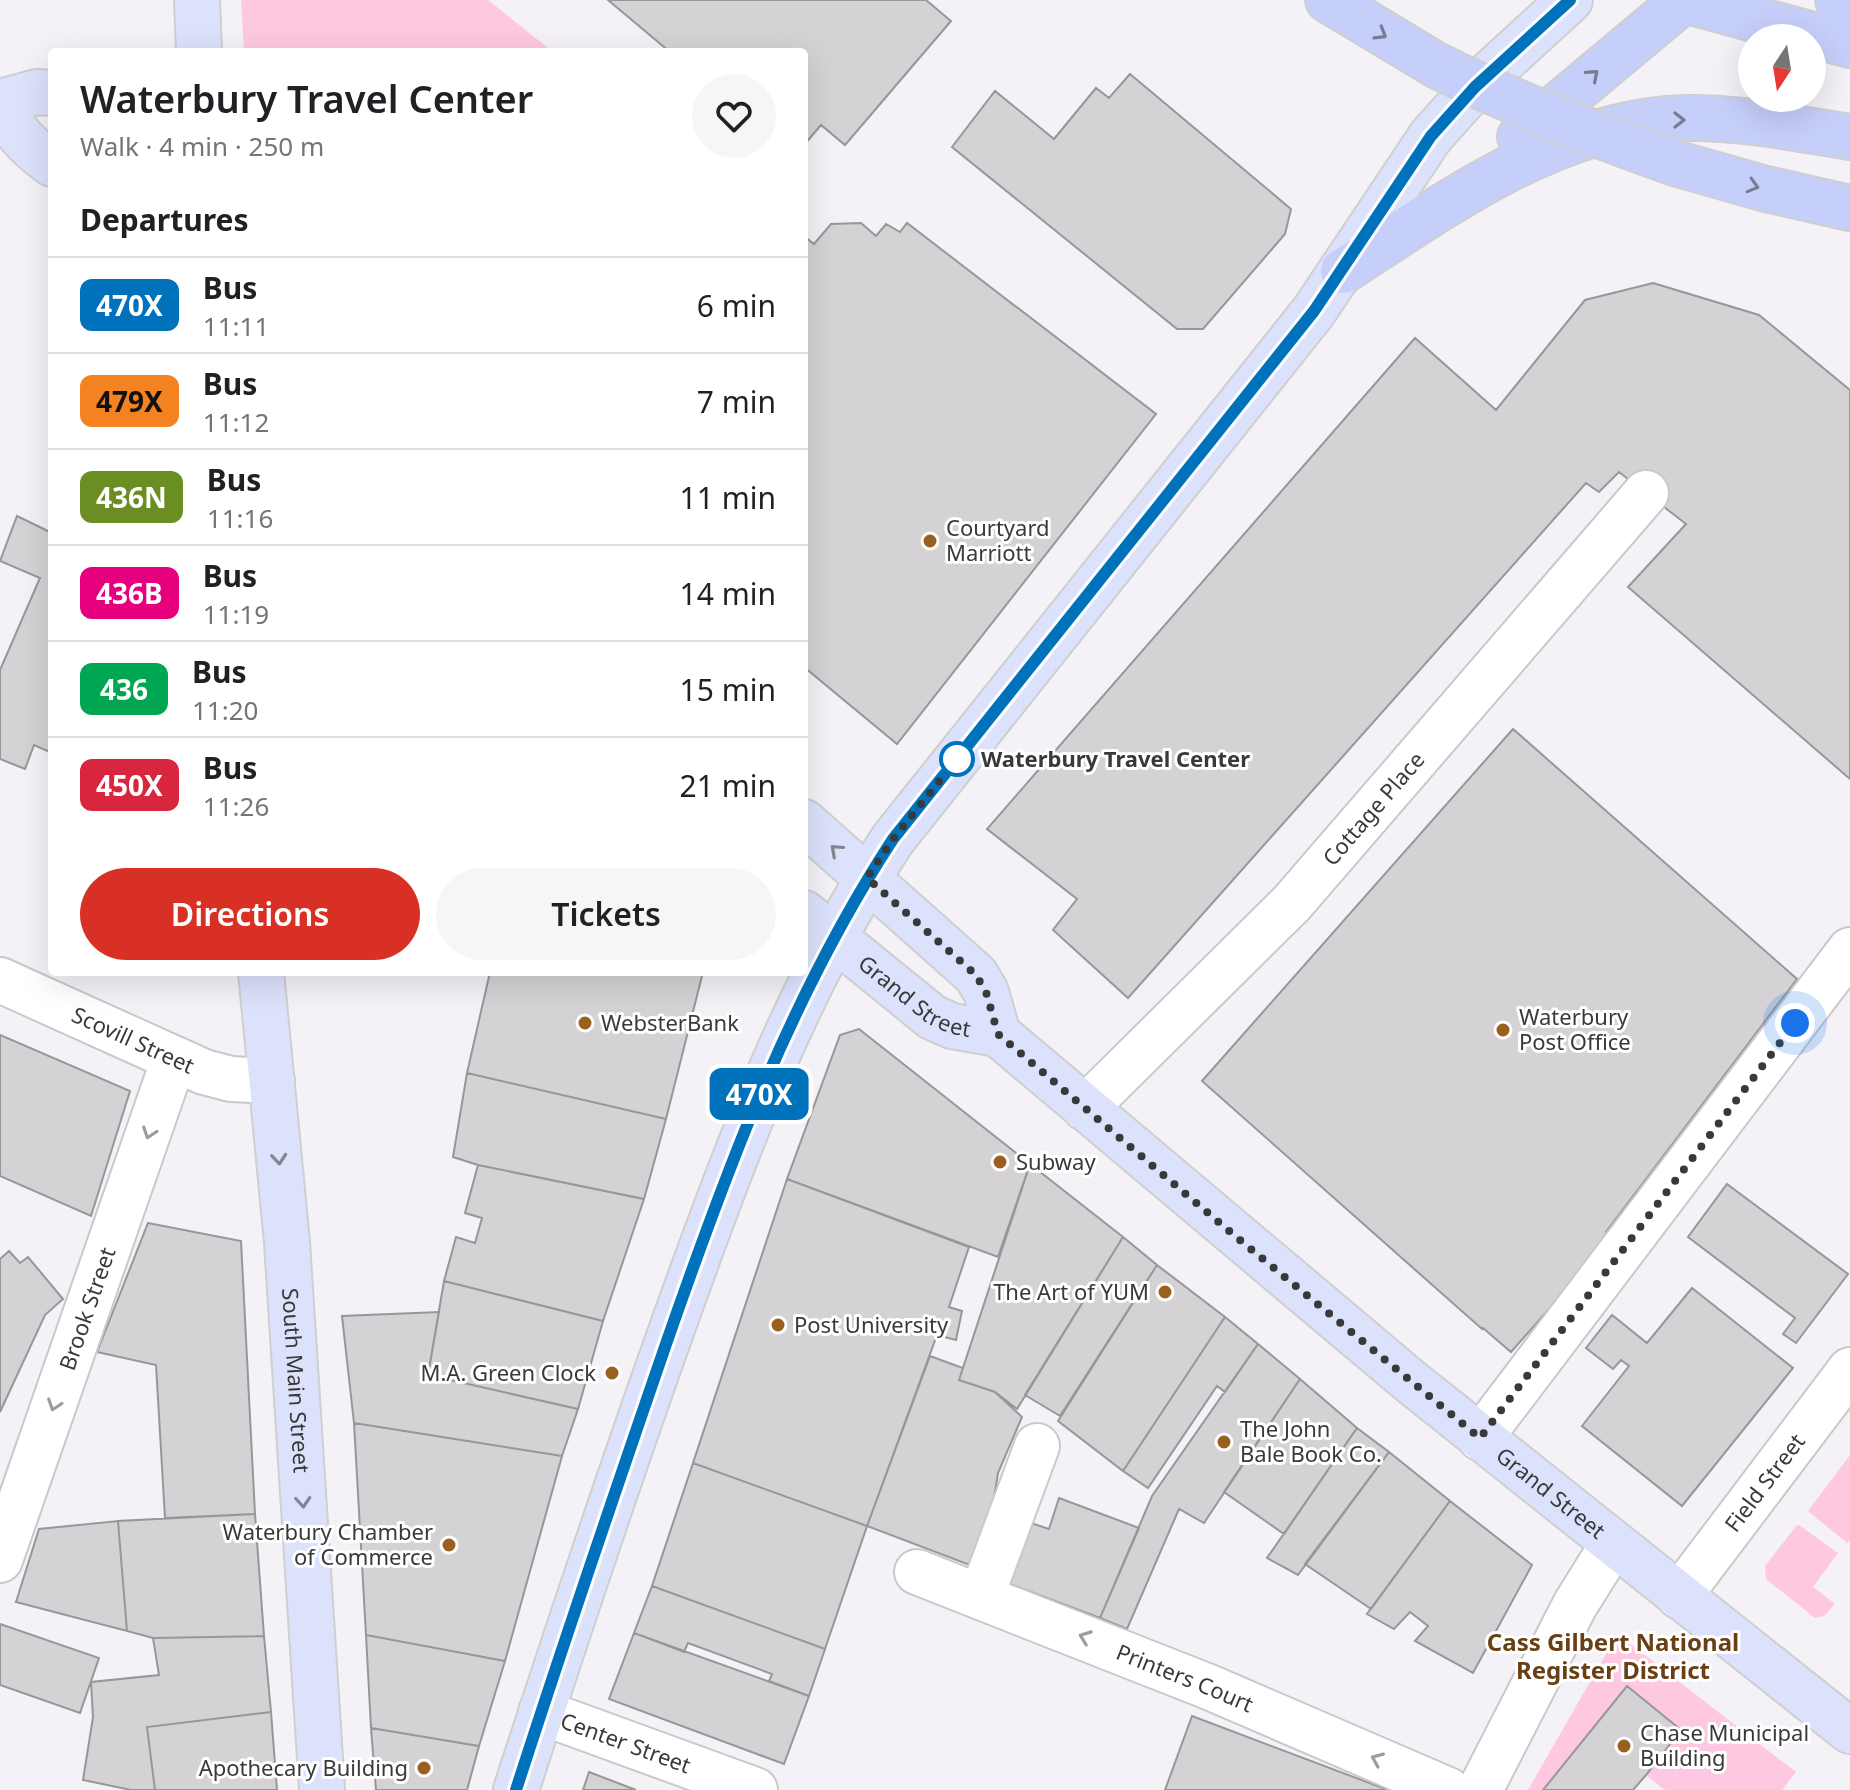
<!DOCTYPE html>
<meta charset="utf-8">
<style>
body{margin:0;font-family:"Noto Sans",sans-serif;background:#f6f6f6;color:#202124;height:100vh;display:flex;flex-direction:column;font-size:30px;white-space:nowrap}
*{box-sizing:border-box;margin:0}
p{font-size:26px;color:#757577}
.icon{flex:none;width:44px;height:44px;fill:none;stroke:currentColor;stroke-width:2;stroke-linecap:round;stroke-linejoin:round}
.map{position:relative;flex:1;overflow:hidden}
.panel{position:absolute;left:48px;top:48px;width:760px;height:928px;display:flex;flex-direction:column;background:#fff;border-radius:8px;box-shadow:0 8px 32px #0002}
.panel>*{flex:none}
.badge{padding:0 16px;border-radius:12px;font-size:28px;line-height:52px}
.needle{width:52px;rotate:192deg}
.buttons{position:absolute;left:1738px;top:24px;display:grid;gap:16px}
.buttons a{display:grid;place-items:center;width:88px;height:88px;border-radius:50%;background:#fff;box-shadow:0 8px 32px #0002;font-size:40px}
.you{position:absolute;width:40px;height:40px;margin:-20px;border:6px solid #fff;border-radius:50%;background:#1a73e8;box-shadow:0 0 0 12px #1a73e833}
.map>.badge{position:absolute;translate:-50% -50%;box-shadow:0 0 0 4px #fff}
h2{padding:0 32px;font-size:30px;line-height:72px}
.round{display:grid;place-items:center;flex:none;width:84px;height:84px;border-radius:42px;background:#f6f6f6}
.overview{display:flex;align-items:center;justify-content:space-between;height:136px;padding:0 32px}
h1{font-size:38px;font-weight:600;line-height:60px}
.cta{display:flex;gap:16px;margin-top:auto;padding:16px 32px}
.cta a{flex:1;height:92px;border-radius:48px;background:#d93025;color:#fff;font-size:32px;font-weight:600;line-height:92px;text-align:center}
.cta a+a{background:#f6f6f6;color:#202124}
ul{padding:0;list-style:none}
li{display:flex;align-items:center;gap:24px;height:96px;padding:0 32px;border-top:2px solid #e0e0e0}
li div{flex:1}
li b{display:block;font-size:30px}
li em{font-style:normal}
li .badge{min-width:88px;font-weight:700;text-align:center}
.map>svg:first-child{display:block}
.green{fill:#fec9e0}
.building{fill:#d4d2d4;stroke:#989698;stroke-width:2}
.lines{fill:none;stroke-linecap:round;stroke-linejoin:round}
.minor-casing{stroke:#c9c8cb;stroke-width:48}
.major-casing{stroke:#cfcfd0;stroke-width:48}
.highway-casing{stroke:#cfcfd0;stroke-width:48}
.minor{stroke:#fff;stroke-width:44}
.major{stroke:#dde2fc;stroke-width:44}
.highway{stroke:#c6cefa;stroke-width:44}
.highway-bridge-casing{stroke:#cfcfd0;stroke-width:48;stroke-linecap:butt}
.highway-bridge{stroke:#c6cefa;stroke-width:44}
.oneway{stroke:#787c90}
.oneway2{stroke:#838591}
.oneway3{stroke:#9c9c9c}
.line-casing{stroke:#fff;stroke-width:18}
.line{stroke:#0072bc;stroke-width:12}
.walk{stroke:#39393a;stroke-width:8;stroke-dasharray:0 14.4}
.poi-dot{fill:#9b6020;stroke:#fff;stroke-width:3}
.stop-dot{fill:#fff;stroke:#0072bc;stroke-width:4}
.labels{text-anchor:middle;stroke-width:6;stroke-linejoin:round;paint-order:stroke}
.poi-label{font-size:22px;fill:#39393a;stroke:#fff;text-anchor:start}
.stop-label{font-size:22px;font-weight:bold;fill:#39393a;stroke:#fff;text-anchor:start}
.street-label{font-size:22px;fill:#39393a;stroke:#fff}
.neighbourhood-label{font-size:24px;font-weight:bold;fill:#694015;stroke:#fff}
</style>
<div class="map">
<svg width="1850" height="1790" viewBox="0 0 1850 1790">
<rect width="100%" height="100%" fill="#f4f2f6"/>
<path class="green" d="M 241,0 L 488,0 L 553,52 L 244,52 Z
M 1850,1455 L 1850,1540 L 1847,1543 L 1808,1511 Z
M 1799,1525 L 1838,1553 L 1813,1587 L 1835,1604 L 1824,1616 L 1815,1618 L 1766,1579 L 1765,1566 L 1796,1526 Z
M 1624,1639 L 1796,1772 L 1782,1790 L 1665,1790 L 1646,1775 L 1681,1730 L 1627,1687 L 1543,1790 L 1528,1790 L 1607,1652 L 1617,1641 Z"/>
<path class="building" d="M 608,0 L 926,0 L 951,21 L 845,145 L 821,125 L 804,145 L 804,52 L 670,52 Z
M 1130,74 L 1291,209 L 1285,234 L 1203,329 L 1177,329 L 952,147 L 995,91 L 1054,139 L 1096,88 L 1109,98 Z
M 861,223 L 876,236 L 886,224 L 900,232 L 907,223 L 1156,414 L 897,744 L 804,667 L 804,236 L 814,244 L 831,224 Z
M 1653,283 L 1759,315 L 1850,390 L 1850,779 L 1628,587 L 1686,524 L 1619,472 L 1599,492 L 1586,483 L 1128,998 L 1053,930 L 1077,899 L 987,829 L 1415,338 L 1496,410 L 1585,300 Z
M 17,516 L 52,533 L 52,753 L 34,745 L 25,769 L 0,759 L 0,670 L 40,578 L 0,561 Z
M 1513,729 L 1797,979 L 1606,1232 L 1613,1237 L 1511,1352 L 1483,1328 L 1482,1329 L 1202,1081 Z
M 490,972 L 703,972 L 666,1119 L 467,1073 Z
M 859,1029 L 1030,1164 L 998,1257 L 787,1179 L 840,1035 Z
M 0,1035 L 130,1091 L 91,1216 L 0,1176 Z
M 467,1073 L 666,1119 L 644,1199 L 478,1165 L 453,1157 Z
M 1030,1164 L 1123,1237 L 1017,1409 L 995,1392 L 959,1380 Z
M 478,1165 L 644,1199 L 603,1321 L 444,1281 L 456,1237 L 475,1243 L 482,1218 L 465,1213 Z
M 787,1179 L 969,1247 L 949,1307 L 962,1311 L 956,1340 L 937,1335 L 867,1526 L 693,1463 Z
M 1727,1184 L 1848,1274 L 1796,1343 L 1783,1334 L 1795,1318 L 1688,1237 Z
M 148,1223 L 241,1241 L 255,1514 L 165,1518 L 156,1365 L 97,1352 Z
M 1123,1237 L 1157,1265 L 1060,1416 L 1025,1395 Z
M 9,1251 L 20,1263 L 28,1257 L 63,1299 L 45,1315 L 0,1412 L 0,1259 Z
M 1157,1265 L 1225,1317 L 1123,1471 L 1058,1421 Z
M 444,1281 L 603,1321 L 578,1409 L 428,1375 Z
M 1692,1288 L 1793,1368 L 1682,1506 L 1582,1426 L 1629,1366 L 1621,1360 L 1613,1369 L 1586,1348 L 1612,1315 L 1647,1343 Z
M 439,1312 L 428,1375 L 578,1409 L 562,1456 L 354,1423 L 342,1316 Z
M 1225,1317 L 1258,1344 L 1225,1392 L 1217,1386 L 1148,1488 L 1123,1471 Z
M 1258,1344 L 1300,1379 L 1204,1523 L 1179,1509 L 1127,1629 L 1100,1618 L 1152,1496 Z
M 930,1356 L 963,1368 L 959,1380 L 995,1392 L 1022,1417 L 998,1473 L 991,1517 L 975,1567 L 867,1526 Z
M 1300,1379 L 1357,1428 L 1284,1534 L 1224,1492 Z
M 354,1423 L 562,1456 L 505,1661 L 366,1635 Z
M 1357,1428 L 1389,1452 L 1298,1575 L 1267,1558 Z
M 1389,1452 L 1450,1501 L 1371,1609 L 1305,1564 Z
M 693,1463 L 867,1526 L 825,1649 L 652,1586 Z
M 1059,1498 L 1139,1528 L 1100,1618 L 1002,1581 L 1022,1520 L 1049,1529 Z
M 1450,1501 L 1532,1565 L 1473,1673 L 1415,1641 L 1428,1626 L 1410,1612 L 1394,1629 L 1367,1614 Z
M 255,1514 L 264,1636 L 153,1638 L 127,1631 L 118,1521 Z
M 118,1521 L 127,1631 L 16,1602 L 39,1529 Z
M 652,1586 L 825,1649 L 809,1696 L 769,1681 L 772,1674 L 688,1643 L 684,1652 L 634,1633 Z
M 0,1624 L 99,1658 L 80,1713 L 0,1685 Z
M 634,1633 L 809,1696 L 784,1764 L 609,1699 Z
M 366,1635 L 505,1661 L 479,1746 L 371,1728 Z
M 264,1636 L 271,1712 L 147,1727 L 155,1790 L 131,1790 L 83,1780 L 93,1717 L 91,1682 L 159,1675 L 153,1638 Z
M 1627,1686 L 1681,1730 L 1646,1775 L 1633,1790 L 1543,1790 Z
M 271,1712 L 277,1790 L 155,1790 L 147,1727 Z
M 1192,1716 L 1388,1790 L 1165,1790 Z
M 371,1728 L 479,1746 L 467,1790 L 376,1790 Z
M 589,1772 L 636,1790 L 583,1790 Z"/>
<g class="lines">
<g class="minor-casing">
<g id="minor">
<path id="s1" d="M 0,980 L 204,1072 L 231,1079 L 272,1081"/>
<path id="s2" d="M 1085,1108 L 1292,903 L 1646,493"/>
<path d="M 1480,1438 L 1850,950"/>
<path id="s3" d="M 0,1560 L 174,1059"/>
<path id="s4" d="M 917,1572 L 1209,1687 L 1448,1790"/>
<path id="s5" d="M 1679,1596 L 1850,1370"/>
<path d="M 981,1597 L 1037,1446"/>
<path id="s6" d="M 541,1712 L 755,1790"/>
<path d="M 1480,1790 L 1575,1605 L 1613,1544"/>
</g>
</g>
<g class="major-casing">
<g id="major">
<path d="M 197,0 L 199,52"/>
<path d="M 0,102 C 14,132 25,144 52,164"/>
<path d="M 0,102 L 37,92 L 52,93"/>
<path d="M 804,822 L 976,975 L 986,992 L 998,1034"/>
<path id="s7" d="M 804,913 L 932,1017 L 952,1026 L 998,1034 L 1410,1381 L 1850,1731"/>
<path id="s8" d="M 261,972 L 287,1242 L 322,1790"/>
<path d="M 516,1790 C 572,1618 629,1446 691,1276 C 746,1124 804,974 893,839 L 1314,311 L 1431,136 L 1475,87 L 1570,0"/>
</g>
</g>
<g class="highway-casing">
<path id="highway" d="M 1328,0 L 1436,65
M 1684,0 L 1850,45
M 1838,0 L 1850,5
M 1520,137 L 1684,0
M 1678,164 L 1766,189 L 1850,208
M 1343,271 C 1444,206 1544,131 1667,119 C 1724,114 1794,128 1850,137"/>
</g>
<use href="#minor" class="minor"/>
<use href="#major" class="major"/>
<use href="#highway" class="highway"/>
<g class="highway-bridge-casing">
<path id="highway-bridge" d="M 1436,65 C 1514,104 1596,135 1678,164"/>
</g>
<use href="#highway-bridge" class="highway-bridge"/>
</g>
<defs><path id="oneway-chevron" d="M-2-3.5L2.5 0L-2 3.5" fill="none" stroke-width="1.6" stroke-linecap="round" stroke-linejoin="round" transform="scale(2)"/></defs>
<g class="oneway">
<use href="#oneway-chevron" transform="translate(1381 34) rotate(31)"/>
<use href="#oneway-chevron" transform="translate(1593 75) rotate(-41)"/>
<use href="#oneway-chevron" transform="translate(1679 120)"/>
<use href="#oneway-chevron" transform="translate(1753 186) rotate(16)"/>
</g>
<g class="oneway2">
<use href="#oneway-chevron" transform="translate(836 850) rotate(-138)"/>
<use href="#oneway-chevron" transform="translate(279 1159) rotate(85)"/>
<use href="#oneway-chevron" transform="translate(303 1502) rotate(86)"/>
</g>
<g class="oneway3">
<use href="#oneway-chevron" transform="translate(149 1133) rotate(109)"/>
<use href="#oneway-chevron" transform="translate(54 1405) rotate(109)"/>
<use href="#oneway-chevron" transform="translate(1085 1637) rotate(-159)"/>
<use href="#oneway-chevron" transform="translate(1377 1759) rotate(-157)"/>
</g>
<g class="lines">
<g class="line-casing">
<path id="line" d="M 516,1790 C 564,1641 615,1492 666,1344 C 727,1169 791,995 893,839 L 1314,311 L 1431,136 L 1475,87 L 1570,0"/>
</g>
<use href="#line" class="line"/>
<path class="walk" d="M 957,759 L 893,839 L 867,878 L 976,975 L 986,992 L 998,1034 L 1235,1236 L 1480,1438 L 1795,1023"/>
</g>
<g class="poi-dot">
<circle cx="930" cy="541" r="8"/>
<circle cx="585" cy="1023" r="8"/>
<circle cx="1503" cy="1030" r="8"/>
<circle cx="1000" cy="1162" r="8"/>
<circle cx="1165" cy="1292" r="8"/>
<circle cx="778" cy="1325" r="8"/>
<circle cx="612" cy="1373" r="8"/>
<circle cx="1224" cy="1442" r="8"/>
<circle cx="449" cy="1545" r="8"/>
<circle cx="1624" cy="1746" r="8"/>
<circle cx="424" cy="1768" r="8"/>
</g>
<circle class="stop-dot" cx="957" cy="759" r="16"/>
<g class="labels">
<g class="poi-label">
<text x="946" y="536">Courtyard<tspan x="946" dy="25">Marriott</tspan></text>
<text x="1519" y="1025">Waterbury<tspan x="1519" dy="25">Post Office</tspan></text>
<text x="601" y="1031">WebsterBank</text>
<text x="1016" y="1170">Subway</text>
<text x="1149" y="1300" text-anchor="end">The Art of YUM</text>
<text x="794" y="1333">Post University</text>
<text x="596" y="1381" text-anchor="end">M.A. Green Clock</text>
<text x="1240" y="1437">The John<tspan x="1240" dy="25">Bale Book Co.</tspan></text>
<text x="433" y="1540" text-anchor="end">Waterbury Chamber<tspan x="433" dy="25">of Commerce</tspan></text>
<text x="1640" y="1741">Chase Municipal<tspan x="1640" dy="25">Building</tspan></text>
<text x="408" y="1776" text-anchor="end">Apothecary Building</text>
</g>
<g class="stop-label">
<text x="981" y="767">Waterbury Travel Center</text>
</g>
<g class="street-label">
<text dy="8" stroke="none"><textPath href="#s2" startOffset="416">Cottage Place</textPath></text>
<text dy="8" stroke="none"><textPath href="#s7" startOffset="140">Grand Street</textPath></text>
<text dy="8" stroke="none"><textPath href="#s1" startOffset="146">Scovill Street</textPath></text>
<text dy="8" stroke="none"><textPath href="#s3" startOffset="266">Brook Street</textPath></text>
<text dy="8" stroke="none"><textPath href="#s8" startOffset="410">South Main Street</textPath></text>
<text dy="8" stroke="none"><textPath href="#s5" startOffset="142">Field Street</textPath></text>
<text dy="8" stroke="none"><textPath href="#s7" startOffset="952">Grand Street</textPath></text>
<text dy="8" stroke="none"><textPath href="#s4" startOffset="288">Printers Court</textPath></text>
<text dy="8" stroke="none"><textPath href="#s6" startOffset="90">Center Street</textPath></text>
</g>
<g class="neighbourhood-label">
<text x="1613" y="1651">Cass Gilbert National<tspan x="1613" dy="28">Register District</tspan></text>
</g>
</g>
</svg>
<div class="buttons">
<a><svg class="needle" viewBox="-14 -14 28 28"><path d="M0-13l5 13h-10z" fill="#e53935"/><path d="M0 13l5-13h-10z" fill="#757577"/></svg></a>
</div>
<div class="you" style="left:1795px;top:1023px"></div>
<b class="badge" style="left:759px;top:1094px;background:#0072bc;color:#fff">470X</b>
<section class="panel">
<div class="overview"><div><h1>Waterbury Travel Center</h1><p>Walk · 4 min · 250 m</p></div><a class="round"><svg class="icon" aria-label="heart" viewBox="0 0 24 24"><path d="M12 20l-8-8c-3-5 5-10 8-4 3-6 11-1 8 4z"/></svg></a></div>
<h2>Departures</h2>
<ul>
<li><span class="badge" style="background:#0072bc;color:#fff">470X</span><div><b>Bus</b><p>11:11</p></div><em>6 min</em></li>
<li><span class="badge" style="background:#f58220;color:#111">479X</span><div><b>Bus</b><p>11:12</p></div><em>7 min</em></li>
<li><span class="badge" style="background:#6b8e23;color:#fff">436N</span><div><b>Bus</b><p>11:16</p></div><em>11 min</em></li>
<li><span class="badge" style="background:#e6007e;color:#fff">436B</span><div><b>Bus</b><p>11:19</p></div><em>14 min</em></li>
<li><span class="badge" style="background:#00a651;color:#fff">436</span><div><b>Bus</b><p>11:20</p></div><em>15 min</em></li>
<li><span class="badge" style="background:#d7263d;color:#fff">450X</span><div><b>Bus</b><p>11:26</p></div><em>21 min</em></li>
</ul>
<div class="cta"><a>Directions</a><a>Tickets</a></div>
</section>
</div>
